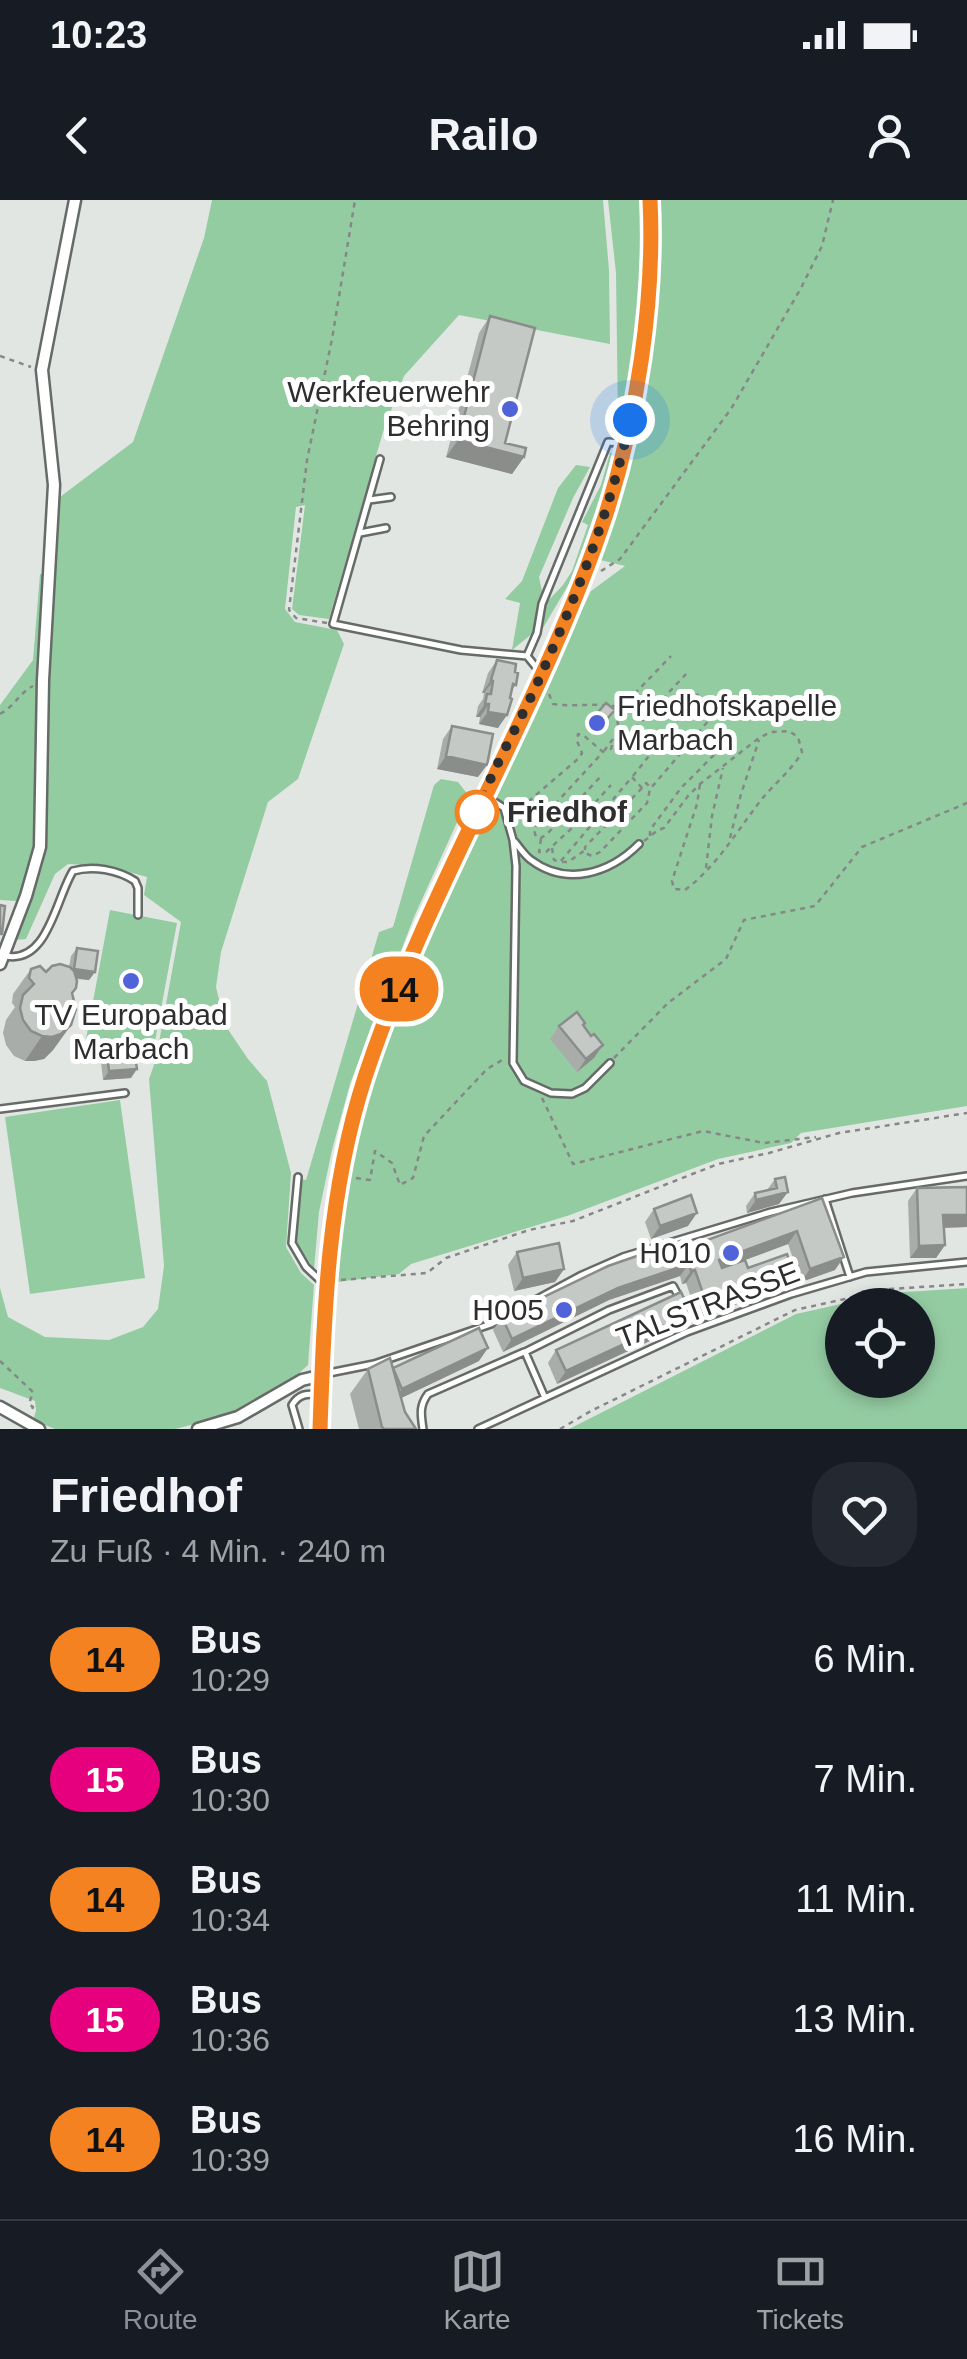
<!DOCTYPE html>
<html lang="de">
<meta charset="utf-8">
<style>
body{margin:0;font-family:Helvetica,sans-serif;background:#242831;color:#f1f3f6;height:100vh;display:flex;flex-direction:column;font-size:38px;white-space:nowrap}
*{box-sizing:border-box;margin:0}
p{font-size:32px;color:#9ea1a6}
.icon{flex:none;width:55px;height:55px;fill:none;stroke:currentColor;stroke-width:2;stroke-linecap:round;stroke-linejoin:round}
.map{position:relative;height:1229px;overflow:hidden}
.drawer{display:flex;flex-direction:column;background:#171b24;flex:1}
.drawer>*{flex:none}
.badge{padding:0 20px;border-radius:32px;font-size:35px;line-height:65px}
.controls{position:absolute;left:825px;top:1088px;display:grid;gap:20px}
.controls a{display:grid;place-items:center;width:110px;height:110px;border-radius:50%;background:#171b24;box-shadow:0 5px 15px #0003;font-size:50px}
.you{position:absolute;width:50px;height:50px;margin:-25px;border:8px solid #fff;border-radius:50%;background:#1a73e8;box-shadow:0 0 0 15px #1a73e833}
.map>.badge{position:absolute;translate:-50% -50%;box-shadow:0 0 0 5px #fff}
.round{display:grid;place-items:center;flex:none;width:105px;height:105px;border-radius:40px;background:#242831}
.summary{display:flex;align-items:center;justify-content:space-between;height:170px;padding:0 50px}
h1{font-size:48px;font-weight:600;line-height:75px}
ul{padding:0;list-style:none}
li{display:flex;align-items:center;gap:30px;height:120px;padding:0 50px}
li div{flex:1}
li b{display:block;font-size:38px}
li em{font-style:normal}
li .badge{min-width:110px;font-weight:700;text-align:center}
.status{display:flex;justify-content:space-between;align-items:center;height:70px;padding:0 50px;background:#171b24;direction:ltr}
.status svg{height:28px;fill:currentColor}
header{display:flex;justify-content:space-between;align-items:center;height:130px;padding:0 50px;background:#171b24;font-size:45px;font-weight:600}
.dock{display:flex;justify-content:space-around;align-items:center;height:140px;border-top:2px solid #363941;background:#171b24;font-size:28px;color:#9ea1a6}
.dock a{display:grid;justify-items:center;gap:5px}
.dock .on{color:#8c9099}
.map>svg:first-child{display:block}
.green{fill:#94cca2;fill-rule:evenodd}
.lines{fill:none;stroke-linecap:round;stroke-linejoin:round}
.service-casing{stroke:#676b68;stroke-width:10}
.minor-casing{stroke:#676b68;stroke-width:15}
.secondary-casing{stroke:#676b68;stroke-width:20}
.path{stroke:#858886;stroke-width:2.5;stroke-dasharray:5 5;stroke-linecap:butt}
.service{stroke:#fff;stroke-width:5}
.minor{stroke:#fff;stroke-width:10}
.secondary{stroke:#fff;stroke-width:15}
.wall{fill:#a9ada9}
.shaded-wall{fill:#8a8d8a}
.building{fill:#c5c9c5;stroke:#8a8d8a;stroke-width:2.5}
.line-casing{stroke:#fff;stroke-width:22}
.line{stroke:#f58220;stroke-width:15}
.walk{stroke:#2d2e2d;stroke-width:10;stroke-dasharray:0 18}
.poi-dot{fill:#5063d9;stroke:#fff;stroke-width:4}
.stop-dot{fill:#fff;stroke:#f58220;stroke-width:5}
.labels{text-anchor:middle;stroke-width:10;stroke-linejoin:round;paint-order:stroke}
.poi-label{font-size:30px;fill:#2d2e2d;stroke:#fff;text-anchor:end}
.stop-label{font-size:30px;font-weight:bold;fill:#2d2e2d;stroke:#fff;text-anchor:start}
.street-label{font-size:30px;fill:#2d2e2d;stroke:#fff}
</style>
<div class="status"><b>10:23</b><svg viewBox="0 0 49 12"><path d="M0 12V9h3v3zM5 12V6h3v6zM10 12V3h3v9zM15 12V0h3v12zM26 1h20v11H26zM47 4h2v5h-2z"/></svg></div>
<header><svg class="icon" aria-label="back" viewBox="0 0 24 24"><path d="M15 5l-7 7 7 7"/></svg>Railo<svg class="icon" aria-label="person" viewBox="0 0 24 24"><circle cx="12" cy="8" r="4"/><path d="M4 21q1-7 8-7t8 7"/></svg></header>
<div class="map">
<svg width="967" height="1229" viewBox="0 0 967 1229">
<rect width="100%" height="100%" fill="#e2e6e3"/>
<path class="green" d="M 212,0 L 603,0 L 609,70 L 610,144 L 459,115 L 404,176 L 383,232 L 329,419 L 299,415 L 292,409 L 305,305 L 296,307 L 285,409 L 295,422 L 337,430 L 344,444 L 298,579 L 268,602 L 221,752 L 216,787 L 225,825 L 248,859 L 267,881 L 291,973 L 286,1047 L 301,1073 L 314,1085 L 308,1165 L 296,1176 L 238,1213 L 175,1229 L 55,1229 L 33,1220 L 36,1211 L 35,1201 L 0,1188 L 0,1088 L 8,1117 L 45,1137 L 109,1140 L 143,1127 L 158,1109 L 164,1066 L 149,879 L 156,859 L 181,722 L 144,695 L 147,677 L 107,666 L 68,664 L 55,674 L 26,739 L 16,740 L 30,702 L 0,700 L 0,505 L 33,460 L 40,374 L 47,374 L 56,300 L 133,242 L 204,38 Z
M 608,0 L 967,0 L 967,906 L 801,933 L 791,943 L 718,959 L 570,1015 L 411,1064 L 399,1074 L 337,1082 L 336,1053 L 355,925 L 410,771 L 591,391 L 625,366 L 596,359 L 639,191 L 628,192 L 621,226 L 618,219 L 616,73 Z
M 610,253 L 616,254 L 586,355 L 540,433 L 545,404 L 563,385 L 572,371 L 588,325 L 582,322 L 601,285 Z
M 576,265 L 590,267 L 573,298 L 539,377 L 542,391 L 533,433 L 512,450 L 520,403 L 505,399 L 522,381 L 558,288 Z
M 441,579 L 458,582 L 469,596 L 414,717 L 350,884 L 332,950 L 319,1012 L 314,1069 L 296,1042 L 302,979 L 306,980 L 379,732 L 393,727 L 434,585 Z
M 110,710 L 177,723 L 153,852 L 86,839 Z
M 120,900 L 145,1078 L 30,1094 L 5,917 Z
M 967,1088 L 967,1229 L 569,1229 L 796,1114 L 890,1093 ZM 918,1105 L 918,1180 L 842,1180 L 842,1105 Z"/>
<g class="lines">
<g class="service-casing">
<path id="service" d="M 380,259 L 333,424 L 461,450 L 527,456 L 540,472
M 369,300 L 391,297
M 360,333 L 386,328
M 527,456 L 537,433 L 542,404 L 608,242 L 622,243
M 487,597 L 504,608 L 513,640 L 516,666 L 513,863 L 524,881 L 551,893 L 572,894 L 585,888 L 610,863
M 515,642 C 520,648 525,656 531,660 C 567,687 610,673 639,644
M 6,756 C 48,764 56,698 73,671 C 93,665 118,670 135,681 L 138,688 L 138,715
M 0,909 L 125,893
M 298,977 L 292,1043 L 306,1067 L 323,1083
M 825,999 L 850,1077
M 324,1174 L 374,1164 L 491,1124 L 582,1075 L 623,1057 L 771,1012 L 852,993 L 967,976
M 545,1198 L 525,1152 L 609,1110 L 673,1086 L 680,1099
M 299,1229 L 292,1205 C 299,1194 307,1193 319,1195
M 423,1229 C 421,1215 419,1206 428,1194 L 524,1152
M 478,1229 L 687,1132 L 791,1094 L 866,1072 L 967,1062"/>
</g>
<g class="minor-casing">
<path id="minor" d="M 0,764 L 26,696 L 40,647 L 43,480 L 54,285 L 42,170 L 75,0
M 0,1207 L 39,1229
M 198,1229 L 238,1217 L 302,1180 L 323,1175"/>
</g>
<g class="secondary-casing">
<path id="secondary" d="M 320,1229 C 324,1110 328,991 365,877 C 429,683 542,508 606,314 C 638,217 655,102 650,0"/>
</g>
<path class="path" d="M 0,156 L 31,167
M 601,371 L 620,359 L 731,209 L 801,88 L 822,46 L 833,0
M 327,423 L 296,418 L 289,410 L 307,260 L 332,139 L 355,0
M 549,494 L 553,504 C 574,507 593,503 614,506 L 617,510
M 0,514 C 16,505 18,494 33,486
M 612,545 L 611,549 L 613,552 L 686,474
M 604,551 L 619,531 L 616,513 L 671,456
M 633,576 L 699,493
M 642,588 L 585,647 L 585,653 L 592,656 L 600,652 L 647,603 L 650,589
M 510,605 L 520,599 L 529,601 L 579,558 L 582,553 L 577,541 L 578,534 L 583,535 L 603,552 L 536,625 L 534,630 L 536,637 L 541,638 L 547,634 L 603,574
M 650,636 L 650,630 L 681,588 L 726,543
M 730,638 L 741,594 L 759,540
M 541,639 L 539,652 L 546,652 L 572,628 L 611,585
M 644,641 L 658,630 L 664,628 L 688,596 L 700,584 L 759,538 L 771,532 L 789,531 L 798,537 L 802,552 C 792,570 774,584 761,600 C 737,631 717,666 685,690 L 674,689 L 672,681 L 697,604 L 700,584
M 552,648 L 554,660 L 560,662 L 632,577 L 642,588 L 646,583 L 651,588 L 721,506
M 562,662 L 568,662 L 584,651
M 706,668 L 712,616 L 723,568
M 614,858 L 668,803 L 726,759 L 744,720 L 815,706 L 862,647 L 967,603
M 542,898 L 573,964 L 703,931 L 764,943 L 816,937
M 356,978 L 370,980 L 375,951 L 392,963 L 400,985 L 413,978 L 424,936 L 487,869 L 504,859
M 341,1080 L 427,1073 L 446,1058 L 529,1030 L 573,1021 L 718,964 L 769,953 L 839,933 L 967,913
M 0,1161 L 33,1192 L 29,1204 L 33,1207 L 31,1211
M 560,1229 L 591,1211 L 795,1110 L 890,1089 L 967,1084"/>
<use href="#service" class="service"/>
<use href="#minor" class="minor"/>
<use href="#secondary" class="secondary"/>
</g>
<path class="wall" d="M 490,116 L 505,243 L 524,257 L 512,274 L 446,257 L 479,133 Z
M 497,460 L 515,472 L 516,485 L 511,491 L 498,528 L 479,524 L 480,517 L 476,517 L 478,506 L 483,499 L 484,493 L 482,493 L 488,473 Z
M 592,519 L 609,519 L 594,535 L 586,527 Z
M 452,526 L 478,577 L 437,569 L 443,539 Z
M 77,748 L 95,772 L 89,780 L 76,779 L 72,794 L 71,825 L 53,850 L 44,859 L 34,861 L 25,861 L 14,856 L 6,845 L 3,833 L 6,820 L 15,807 L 12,803 L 13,794 L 31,769 L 46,772 L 69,767 L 71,756 Z
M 559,826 L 583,826 L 594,858 L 577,872 L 550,839 Z
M 107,853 L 131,878 L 103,880 L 101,862 Z
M 775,979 L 779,1004 L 747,1013 L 746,1006 L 755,993 L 767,990 Z
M 967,987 L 967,1027 L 944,1028 L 945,1045 L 936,1058 L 910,1058 L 908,1001 L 917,988 Z
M 822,998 L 835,1070 L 801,1082 L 788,1044 L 745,1060 L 748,1068 L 785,1087 L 698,1118 L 686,1083 L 682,1084 L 680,1076 L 609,1100 L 503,1152 L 493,1130 L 502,1117 Z
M 654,1009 L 688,1026 L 651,1039 L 645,1022 Z
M 517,1052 L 564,1069 L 555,1082 L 514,1091 L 508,1065 Z
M 682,1126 L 557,1184 L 548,1163 L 556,1150 Z
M 479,1161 L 401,1198 L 405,1212 L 416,1229 L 359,1229 L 350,1194 L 368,1169 L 393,1169 Z"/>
<path class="shaded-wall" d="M 458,240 L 524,257 L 512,274 L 446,257 Z
M 491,480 L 493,481 L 484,493 L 482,493 Z
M 485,504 L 489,504 L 480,517 L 476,517 Z
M 488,512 L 507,515 L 498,528 L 479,524 Z
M 446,556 L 487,565 L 478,577 L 437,569 Z
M 74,769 L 95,772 L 89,780 L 68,777 Z
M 71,825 L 53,850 L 44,859 L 34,861 L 25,861 L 42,836 Z
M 603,845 L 594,858 L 577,872 L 586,859 Z
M 137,869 L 131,878 L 103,880 L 109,871 Z
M 788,992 L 779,1004 L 747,1013 L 756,1000 Z
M 697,1013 L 688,1026 L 651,1039 L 660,1026 Z
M 943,1015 L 967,1015 L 967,1027 L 934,1028 Z
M 797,1031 L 788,1044 L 710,1073 L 719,1060 Z
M 945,1045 L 936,1058 L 910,1058 L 919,1046 Z
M 844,1057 L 835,1070 L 801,1082 L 810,1069 Z
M 689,1064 L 680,1076 L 609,1100 L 503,1152 L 512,1139 L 618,1088 Z
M 564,1069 L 555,1082 L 514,1091 L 523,1078 Z
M 695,1070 L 686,1083 L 682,1084 L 691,1071 Z
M 794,1074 L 785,1087 L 698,1118 L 707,1105 Z
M 691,1113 L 682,1126 L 557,1184 L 566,1171 Z
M 488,1148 L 479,1161 L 393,1202 L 402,1189 Z"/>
<path class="building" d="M 490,116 L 535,128 L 505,243 L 526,248 L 524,257 L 458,240 Z
M 497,460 L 516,464 L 515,472 L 518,473 L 516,485 L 513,484 L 510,498 L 512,499 L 507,515 L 488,512 L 489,504 L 485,504 L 487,494 L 491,494 L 493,481 L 491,480 Z
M 606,503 L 615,510 L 600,526 L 592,519 Z
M 452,526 L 493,534 L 487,565 L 446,556 Z
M 0,705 L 5,706 L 2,734 L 0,734 Z
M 77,748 L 98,751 L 95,772 L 74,769 Z
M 60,764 L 70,767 L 74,771 L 77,781 L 76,788 L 72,793 L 76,809 L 71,825 L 61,834 L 52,837 L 42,836 L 31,831 L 23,820 L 20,808 L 23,795 L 34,784 L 29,778 L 31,769 L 40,766 L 46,772 L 52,766 Z
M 577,812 L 585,823 L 583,825 L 591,836 L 594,834 L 603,845 L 586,859 L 559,826 Z
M 134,849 L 137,869 L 109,871 L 107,853 Z
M 785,977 L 788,992 L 756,1000 L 755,993 L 777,988 L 775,979 Z
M 967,987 L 967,1015 L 943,1015 L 945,1045 L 919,1046 L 917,988 Z
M 691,995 L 697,1013 L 660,1026 L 654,1009 Z
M 822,998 L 844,1057 L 810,1069 L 797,1031 L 719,1060 L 722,1068 L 745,1060 L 748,1068 L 787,1054 L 794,1074 L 707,1105 L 695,1070 L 691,1071 L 689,1064 L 618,1088 L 512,1139 L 502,1117 L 608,1066 L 680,1041 L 683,1049 Z
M 559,1043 L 564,1069 L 523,1078 L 517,1052 Z
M 681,1092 L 691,1113 L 566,1171 L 556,1150 Z
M 479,1128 L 488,1148 L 402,1189 L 393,1168 Z
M 390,1158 L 405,1212 L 416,1229 L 384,1229 L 382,1227 L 368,1169 Z"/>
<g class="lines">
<g class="line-casing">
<path id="line" d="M 320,1229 C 324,1110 328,991 365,877 C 429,683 542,508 606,314 C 637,218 655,100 650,0"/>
</g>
<use href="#line" class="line"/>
<path class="walk" d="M 477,612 C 491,571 522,519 541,475 C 578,392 611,309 630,220"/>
</g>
<g class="poi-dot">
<circle cx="510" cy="209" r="10"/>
<circle cx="597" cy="523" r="10"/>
<circle cx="131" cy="781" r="10"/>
<circle cx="731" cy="1053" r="10"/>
<circle cx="564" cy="1110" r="10"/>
</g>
<circle class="stop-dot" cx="477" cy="612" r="20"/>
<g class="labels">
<g class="poi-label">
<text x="490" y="202">Werkfeuerwehr<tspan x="490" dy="34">Behring</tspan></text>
<text x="617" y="516" text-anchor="start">Friedhofskapelle<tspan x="617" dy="34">Marbach</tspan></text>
<text x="131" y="825" text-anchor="middle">TV Europabad<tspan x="131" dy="34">Marbach</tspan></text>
<text x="711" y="1063">H010</text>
<text x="544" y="1120">H005</text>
</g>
<g class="stop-label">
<text x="507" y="622">Friedhof</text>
</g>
<g class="street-label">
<text transform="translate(708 1105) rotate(-21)" y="10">TALSTRASSE</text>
</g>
</g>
</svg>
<div class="controls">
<a><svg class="icon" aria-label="locate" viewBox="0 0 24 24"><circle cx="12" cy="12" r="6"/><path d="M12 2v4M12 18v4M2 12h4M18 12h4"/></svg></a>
</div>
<div class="you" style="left:630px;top:220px"></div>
<b class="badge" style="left:399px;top:789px;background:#f58220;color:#111">14</b>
</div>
<section class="drawer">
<div class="summary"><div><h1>Friedhof</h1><p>Zu Fuß · 4 Min. · 240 m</p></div><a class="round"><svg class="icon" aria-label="heart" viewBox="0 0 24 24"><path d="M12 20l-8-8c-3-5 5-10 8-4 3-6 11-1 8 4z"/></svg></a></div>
<ul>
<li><span class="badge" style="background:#f58220;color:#111">14</span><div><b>Bus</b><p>10:29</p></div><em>6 Min.</em></li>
<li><span class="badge" style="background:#e6007e;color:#fff">15</span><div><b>Bus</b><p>10:30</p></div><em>7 Min.</em></li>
<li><span class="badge" style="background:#f58220;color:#111">14</span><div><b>Bus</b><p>10:34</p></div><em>11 Min.</em></li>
<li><span class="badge" style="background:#e6007e;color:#fff">15</span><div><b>Bus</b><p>10:36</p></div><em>13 Min.</em></li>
<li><span class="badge" style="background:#f58220;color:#111">14</span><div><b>Bus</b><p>10:39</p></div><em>16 Min.</em></li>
</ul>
</section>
<nav class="dock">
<a class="on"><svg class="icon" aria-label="directions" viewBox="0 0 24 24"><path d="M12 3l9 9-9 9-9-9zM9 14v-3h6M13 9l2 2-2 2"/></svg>Route</a>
<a><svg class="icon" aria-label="map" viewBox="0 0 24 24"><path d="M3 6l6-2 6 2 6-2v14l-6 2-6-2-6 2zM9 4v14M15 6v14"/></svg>Karte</a>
<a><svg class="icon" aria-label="tickets" viewBox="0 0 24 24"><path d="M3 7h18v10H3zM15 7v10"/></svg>Tickets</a>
</nav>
